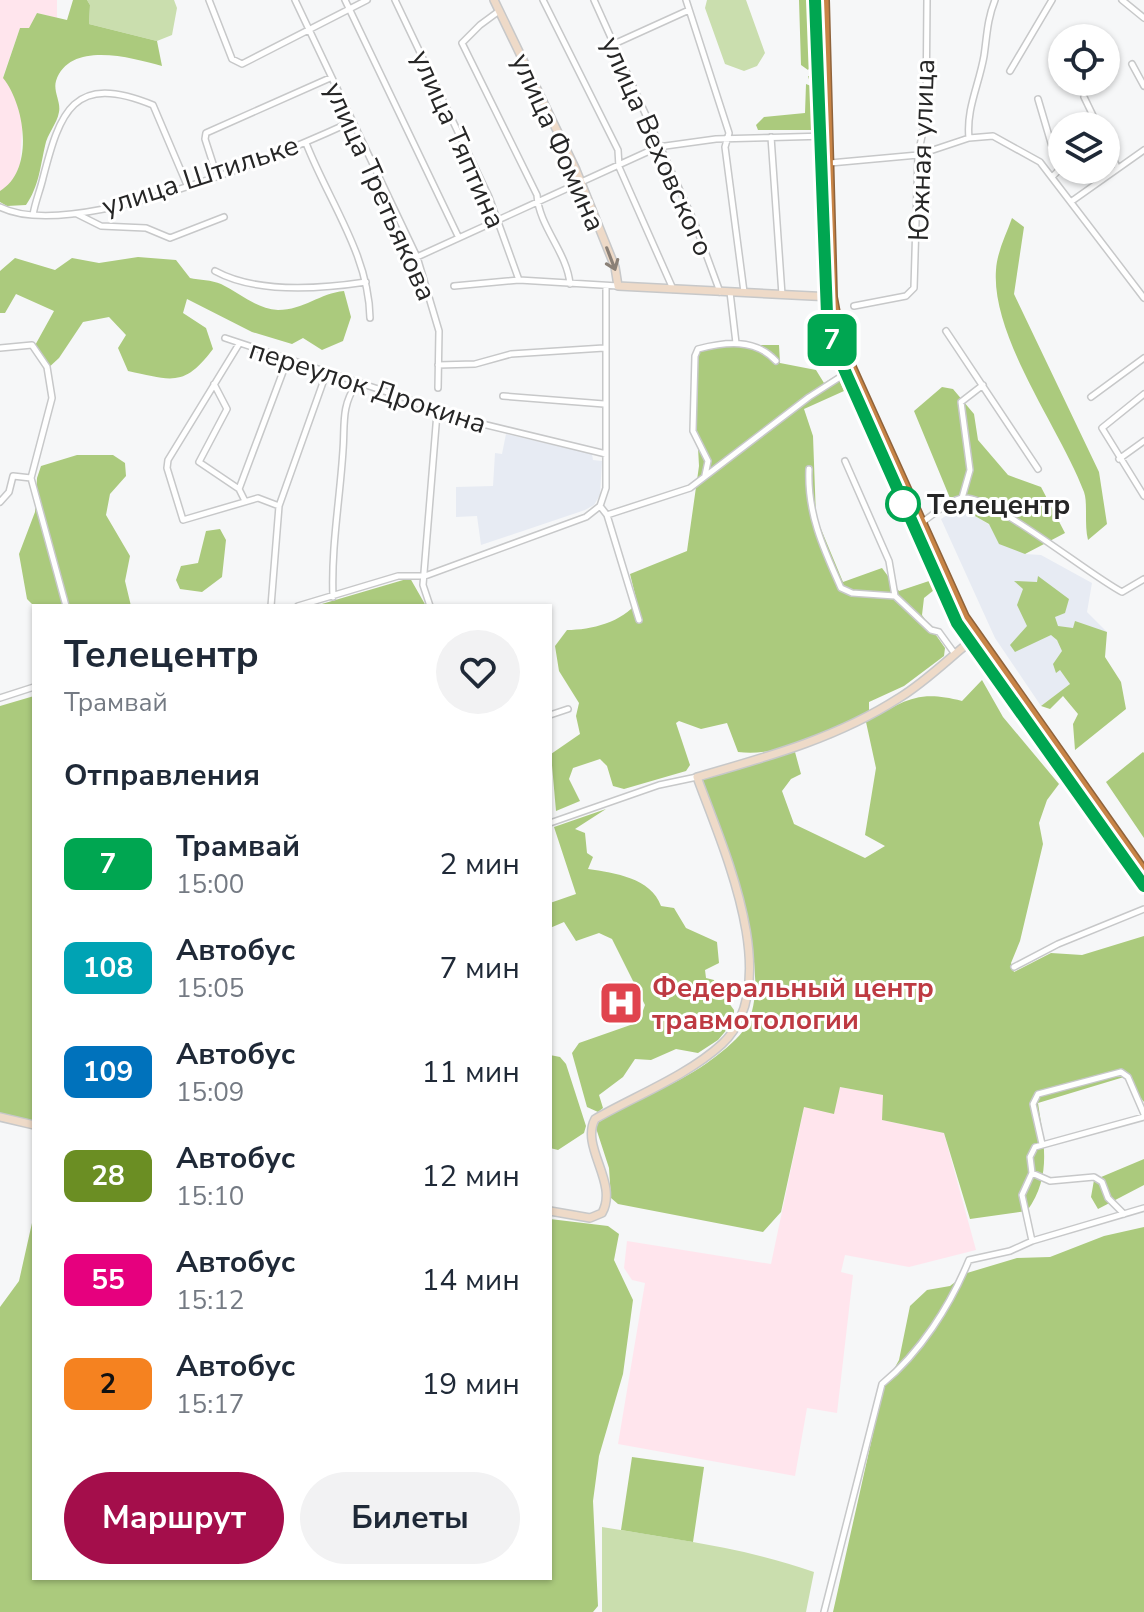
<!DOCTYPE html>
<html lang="ru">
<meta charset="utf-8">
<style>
body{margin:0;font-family:"Nunito Sans",sans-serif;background:#f2f2f3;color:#1f2937;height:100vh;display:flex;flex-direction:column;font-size:30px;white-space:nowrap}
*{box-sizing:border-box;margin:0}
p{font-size:26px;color:#747a83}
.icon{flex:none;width:44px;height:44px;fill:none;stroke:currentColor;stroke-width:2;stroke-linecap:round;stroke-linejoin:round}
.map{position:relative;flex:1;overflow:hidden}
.side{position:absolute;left:32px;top:604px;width:520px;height:976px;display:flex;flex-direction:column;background:#fff;border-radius:0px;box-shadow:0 2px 6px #0004}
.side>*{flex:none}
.badge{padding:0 16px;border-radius:12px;font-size:28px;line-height:52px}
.buttons{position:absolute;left:1048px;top:24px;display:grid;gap:16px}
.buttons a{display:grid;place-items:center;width:72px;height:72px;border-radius:50%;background:#fff;box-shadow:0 2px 6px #0004;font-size:40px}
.map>.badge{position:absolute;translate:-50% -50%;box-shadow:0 0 0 4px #fff}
h2{padding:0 32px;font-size:30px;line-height:72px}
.round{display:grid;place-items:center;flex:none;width:84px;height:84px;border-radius:42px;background:#f2f2f3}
.head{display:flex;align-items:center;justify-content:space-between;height:136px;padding:0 32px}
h1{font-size:38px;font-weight:700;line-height:60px}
.cta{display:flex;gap:16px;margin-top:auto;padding:16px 32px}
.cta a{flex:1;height:92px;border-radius:48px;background:#a40e4b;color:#fff;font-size:32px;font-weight:700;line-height:92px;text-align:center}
.cta a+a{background:#f2f2f3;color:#1f2937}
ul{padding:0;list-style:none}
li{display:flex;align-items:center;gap:24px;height:104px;padding:0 32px}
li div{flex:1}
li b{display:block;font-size:30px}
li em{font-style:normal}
li .badge{min-width:88px;font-weight:700;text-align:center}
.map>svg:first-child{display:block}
.built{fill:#e7ebf3}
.industrial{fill:#ffe5ed}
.green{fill:#cadeae}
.forest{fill:#abca7d}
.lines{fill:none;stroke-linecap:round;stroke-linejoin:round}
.street-casing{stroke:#c7c8c9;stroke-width:8}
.secondary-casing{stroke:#c7c8c9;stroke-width:10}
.highway-casing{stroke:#8f633b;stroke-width:12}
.street{stroke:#fff;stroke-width:5}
.secondary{stroke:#eedac8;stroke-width:7}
.highway{stroke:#c88446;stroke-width:9}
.tram{stroke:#757676;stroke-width:2}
.oneway{stroke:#8a8077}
.line-casing{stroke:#fff;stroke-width:18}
.line{stroke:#00a651;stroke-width:12}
.stop-dot{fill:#fff;stroke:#00a651;stroke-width:4}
.labels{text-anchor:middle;stroke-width:6;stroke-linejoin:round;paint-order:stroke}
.street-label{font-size:28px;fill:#262626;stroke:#fff}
.stop-label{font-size:28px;font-weight:bold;fill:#262626;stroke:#fff;text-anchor:start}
.health-label{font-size:28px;font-weight:bold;fill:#be3a42;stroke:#fff;text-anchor:start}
</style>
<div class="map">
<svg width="1144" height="1612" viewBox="0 0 1144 1612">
<rect width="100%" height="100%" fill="#f6f7f8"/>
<path class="built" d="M 506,434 L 592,454 L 593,460 L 602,461 L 600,495 L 594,505 L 585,510 L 481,545 L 477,516 L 456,517 L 456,487 L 493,486 L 495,453 L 502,454 Z
M 959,507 L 990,525 L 1025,554 L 1041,555 L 1092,583 L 1087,612 L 1107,632 L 1070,684 L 1041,706 L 995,638 L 941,519 Z"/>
<path class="industrial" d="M 0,0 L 57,0 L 57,18 L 37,13 L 29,29 L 20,28 L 3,77 L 16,93 L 23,114 L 20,164 L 12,184 L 0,191 Z
M 840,1087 L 884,1095 L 882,1120 L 944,1133 L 976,1250 L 909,1267 L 845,1255 L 841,1272 L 853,1275 L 837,1413 L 807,1408 L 795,1476 L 618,1444 L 645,1283 L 632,1280 L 624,1268 L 627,1241 L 771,1264 L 804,1107 Z"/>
<path class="green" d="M 87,0 L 174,0 L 177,8 L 172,35 L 157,41 L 89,24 L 90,5 Z
M 707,0 L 746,0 L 765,53 L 757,66 L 744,71 L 725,64 L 705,8 Z
M 602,1527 C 673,1539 747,1548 814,1572 L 806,1612 L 602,1612 Z"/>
<path class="forest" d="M 73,0 L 87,0 L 90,5 L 89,24 L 157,41 L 162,66 C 132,58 70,40 56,81 C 53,91 61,102 59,112 C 57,124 47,134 45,146 C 40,168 39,186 26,205 L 7,206 L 0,202 L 0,191 C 35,170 25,105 3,78 L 20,28 L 29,28 L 37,13 L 67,20 Z
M 799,0 L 810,0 C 814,16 820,58 808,70 L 801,65 Z
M 808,76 L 814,77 L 817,130 L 758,130 L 756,125 L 764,117 L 805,113 L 806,84 L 811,86 Z
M 1012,218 L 1024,227 L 1014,294 L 1099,472 L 1107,524 L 1088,540 C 1084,525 1088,503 1084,492 C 1061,430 991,338 996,270 C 997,252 1006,235 1012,218 Z
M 138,257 L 176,260 L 190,278 C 199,280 212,280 221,284 C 240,293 256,309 278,310 C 304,310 320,293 344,291 L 351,317 L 343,341 L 322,350 L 303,338 L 292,344 L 252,332 L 187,299 L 183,313 L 206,328 L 213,349 C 184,388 171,380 128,371 L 118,348 L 126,335 L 109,317 L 83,322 L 59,358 L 45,371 L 33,349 L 54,311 L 16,294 L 5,313 L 0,313 L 0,271 L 15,258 L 55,270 L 72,258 L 99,263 Z
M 708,345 L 779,345 L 780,363 L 816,370 L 824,383 L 837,375 L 844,391 L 804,409 L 813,436 L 816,517 L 843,582 L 882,568 L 899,591 L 929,581 L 934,590 L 924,598 L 922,615 L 945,648 L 944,656 L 904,686 L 869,702 L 869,712 C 829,729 782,758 738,752 L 727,723 L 701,729 L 679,721 L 676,723 L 690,765 L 686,771 L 624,789 L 613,786 L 607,766 L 600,759 L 573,768 L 569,779 L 580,801 L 556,811 L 551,754 L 580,734 L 576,716 L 579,703 L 559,671 L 555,646 L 567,630 C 591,630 623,622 637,602 L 630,574 L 687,551 L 699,466 L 693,355 Z
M 942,387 L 953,389 L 974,414 L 978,440 L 1008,475 L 1041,487 L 1065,533 L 1025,554 L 999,544 L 989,524 L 952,503 L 914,411 Z
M 77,455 L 113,455 L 125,463 L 126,476 L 110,494 L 106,515 L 130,556 L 125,581 L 131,606 L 34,606 L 27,599 L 19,554 L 35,512 L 37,478 L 41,466 Z
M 220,529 L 226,540 L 222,577 L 202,592 L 180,589 L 176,580 L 181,566 L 198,563 L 206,531 Z
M 1038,576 L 1069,599 L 1065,613 L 1055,617 L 1058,626 L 1073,628 L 1075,621 L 1107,632 L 1105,657 L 1121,682 L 1126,709 L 1075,750 L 1073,724 L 1078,714 L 1063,696 L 1050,709 L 1041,706 L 1070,684 L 1060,670 L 1056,673 L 1053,664 L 1062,651 L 1057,640 L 1051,635 L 1015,652 L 1010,645 L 1027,626 L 1017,605 L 1023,589 L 1014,581 L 1037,582 Z
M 410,578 L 426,606 L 315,606 Z
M 982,680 L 1003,717 L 1059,784 L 1047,800 L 1039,823 L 1043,844 L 1020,941 L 1011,963 L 1014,972 L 1051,953 L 1082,955 L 1144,936 L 1144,1102 L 1124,1077 L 1038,1103 C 1044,1143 1052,1177 1027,1211 L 970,1219 L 944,1133 L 882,1120 L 883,1095 L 840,1087 L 834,1114 L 804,1107 L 781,1212 L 763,1232 L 618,1204 L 611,1198 L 609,1168 L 595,1125 C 629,1100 672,1088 707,1063 C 718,1055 735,1042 743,1031 C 781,978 721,835 701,780 L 795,752 L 801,774 L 791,779 L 782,791 L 794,824 L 865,858 L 885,846 L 865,835 L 876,768 L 866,722 C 904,701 917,689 962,701 Z
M 34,696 L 34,1121 L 0,1115 L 0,706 Z
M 1143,752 L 1144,753 L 1144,838 L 1106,782 Z
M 606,809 L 575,829 L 585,833 L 587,853 L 593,857 L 588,869 C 615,873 651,878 661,906 L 674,908 L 686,928 L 717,942 L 719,963 L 705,970 L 706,978 L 714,980 L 716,987 L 739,984 L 743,989 L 741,995 L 723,995 L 734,1010 L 734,1021 L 718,1040 L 698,1053 L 676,1049 L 651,1060 L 635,1059 L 623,1077 L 599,1095 L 603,1108 L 598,1112 L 587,1107 L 572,1053 L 579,1043 L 639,1022 L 645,1005 L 612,939 L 599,933 L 576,941 L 564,922 L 550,928 L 550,903 L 576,894 L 554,827 Z
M 550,1055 L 560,1057 L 566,1064 L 586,1126 L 584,1133 L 558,1150 L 550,1148 Z
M 1144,1159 L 1144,1185 L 1098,1209 L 1091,1197 L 1094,1180 Z
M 34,1214 L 34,1578 L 550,1578 L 550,1219 L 608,1226 L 619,1234 L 614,1260 L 633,1300 L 623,1374 L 599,1456 L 593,1501 L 598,1606 L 593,1612 L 0,1612 L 0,1307 L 19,1281 Z
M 1144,1227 L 1144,1612 L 833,1612 L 883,1389 L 899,1360 L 910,1306 L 927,1290 L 950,1286 L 967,1273 L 1017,1258 L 1050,1257 L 1104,1236 Z
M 632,1457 L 704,1467 L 693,1542 L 621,1530 Z"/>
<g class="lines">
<g class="street-casing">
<path id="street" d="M 209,0 L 232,59 L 242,64 L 367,0
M 295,0 L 417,257 L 439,331 L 438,388
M 345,0 L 458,236
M 395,0 L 489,197 L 519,280
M 543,0 L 618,150 L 619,167 L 673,289
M 594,0 L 695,224 L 720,292
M 686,0 L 729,133 L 725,147 L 744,292
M 1122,0 L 1144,18
M 499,11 L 480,25 L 462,43 L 537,195 C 539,227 567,252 570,284
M 614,44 L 689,10
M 1132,64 L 1144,86
M 1010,71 L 1052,0
M 1084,97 L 1098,126
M 1038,99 L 1059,170 L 1053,176
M 771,137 L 782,295
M 969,138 C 966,109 979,85 984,56 C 987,36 987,20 995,0
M 306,143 C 328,200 369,255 370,318
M 1106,143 L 1117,167
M 830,163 L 918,155 L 969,138 L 993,136 L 1040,162 L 1144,298
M 217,176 L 205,139 L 206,133 L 330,78
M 1072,201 L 1144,150
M 0,207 C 72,243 279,155 351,122
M 77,214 L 101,226 L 146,228 L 170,238 L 224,217
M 33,215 C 35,202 40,191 43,178 C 60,112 73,72 153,105 L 187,185
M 417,257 L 658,147 L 716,139 L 827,136
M 215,271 C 257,294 320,289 366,282
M 454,286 L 519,280 L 618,286
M 730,292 L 736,343
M 854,306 L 906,296 L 914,288 L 918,155 L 926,117 L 927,0
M 946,331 L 1038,469
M 225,338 L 408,399 L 437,413 L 606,454
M 239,344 L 168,460 L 167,468 L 183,520 L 258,498 L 279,506
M 0,348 L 32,345 L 47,367 L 52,398 L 31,478 L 66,606
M 438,365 L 475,364 L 511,354 L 604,348
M 214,384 L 227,409 L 199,462 L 239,489
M 1144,394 L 1102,428 L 1144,496
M 503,396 L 604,404
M 1091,397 L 1144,358
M 1119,459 L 1144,441
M 845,461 L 889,561 L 895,596 L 931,630 L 939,632 L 955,654
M 809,469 C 807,513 823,548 841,588 L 852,593 L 895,596
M 705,475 L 708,461 L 693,431 L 695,356 L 698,349 C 725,342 755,338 776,361
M 962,498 L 970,470 L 961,402 L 983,385
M 245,501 L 239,489 L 287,361
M 0,502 L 9,492 L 13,476 L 31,478
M 600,506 L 607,515 L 639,620
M 607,515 L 690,488 L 809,397 L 851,370
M 921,523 C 933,515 950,499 964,498 C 993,496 1089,575 1122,592 L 1144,579
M 333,597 C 331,547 340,499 343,450 C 345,425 341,406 356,385
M 271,606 L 279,506 L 326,374
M 298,606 L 398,576 L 425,576 L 586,517 L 600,506 L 606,488 L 606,286
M 430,606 L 423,585 L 437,413
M 0,698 L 34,687
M 550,715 L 568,709
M 550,823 L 659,785 L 697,777
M 1014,967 L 1058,944 L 1144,909
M 1042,1144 L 1033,1104 L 1038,1094 L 1121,1072 L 1128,1077 L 1144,1114
M 1032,1173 L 1050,1181 L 1094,1177 L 1102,1182 L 1108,1198 L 1124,1214
M 1032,1241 L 1022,1195 L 1032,1173 L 1030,1157 L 1035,1147 L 1144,1117
M 824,1612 L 882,1384 C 920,1353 950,1306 969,1260 L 1010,1251 L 1032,1241 L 1144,1208"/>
</g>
<g class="secondary-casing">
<path id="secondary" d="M 494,0 L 576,170 L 615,267 L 618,286 L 832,297
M 0,1117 L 34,1125
M 550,1211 L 590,1218 L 602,1213 C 619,1183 580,1147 595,1119 C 635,1096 687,1076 722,1044 C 786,984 722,846 697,777 C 767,757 837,738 899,698 C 927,681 951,656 977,636"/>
</g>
<g class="highway-casing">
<path id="highway" d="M 824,0 L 832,297 L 841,345 L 964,617 L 1144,872"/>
</g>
<use href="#street" class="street"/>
<use href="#secondary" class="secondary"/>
<use href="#highway" class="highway"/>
<path class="tram" d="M 812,0 L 824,314 L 831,345 L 955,625 L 1144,891"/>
</g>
<defs><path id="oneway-shaft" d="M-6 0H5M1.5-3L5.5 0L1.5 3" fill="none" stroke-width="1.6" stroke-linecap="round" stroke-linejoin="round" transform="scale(2)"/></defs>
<use class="oneway" href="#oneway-shaft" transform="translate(611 259) rotate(69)"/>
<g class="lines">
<g class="line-casing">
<path id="line" d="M 815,0 L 827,314 L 833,344 L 957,623 L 1144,886"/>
</g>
<use href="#line" class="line"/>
</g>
<defs>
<g id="hospital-square" transform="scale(2.3)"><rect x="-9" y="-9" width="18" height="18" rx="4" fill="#e0444e" stroke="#fff"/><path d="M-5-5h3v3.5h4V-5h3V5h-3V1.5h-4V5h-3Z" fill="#fff"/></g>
</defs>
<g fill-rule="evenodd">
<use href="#hospital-square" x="621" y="1003"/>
</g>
<circle class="stop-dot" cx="903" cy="504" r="16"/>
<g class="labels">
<g class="street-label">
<text transform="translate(459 139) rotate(66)" y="10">улица Тяптина</text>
<text transform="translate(559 142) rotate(66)" y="10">улица Фомина</text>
<text transform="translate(658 146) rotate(66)" y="10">улица Веховского</text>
<text transform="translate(921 150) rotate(-88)" y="10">Южная улица</text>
<text transform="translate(200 175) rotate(-18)" y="10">улица Штильке</text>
<text transform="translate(381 191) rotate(66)" y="10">улица Третьякова</text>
<text transform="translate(368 386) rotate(18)" y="10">переулок Дрокина</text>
</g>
<g class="stop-label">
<text x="927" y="514">Телецентр</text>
</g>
<g class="health-label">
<text x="652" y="997">Федеральный центр<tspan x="652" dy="32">травмотологии</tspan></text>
</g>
</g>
</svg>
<div class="buttons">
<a><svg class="icon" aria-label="locate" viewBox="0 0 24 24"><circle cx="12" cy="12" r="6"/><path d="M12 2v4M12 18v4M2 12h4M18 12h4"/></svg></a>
<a><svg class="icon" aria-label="layers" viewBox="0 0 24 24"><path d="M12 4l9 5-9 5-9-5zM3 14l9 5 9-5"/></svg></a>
</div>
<b class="badge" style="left:832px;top:340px;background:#00a651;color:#fff">7</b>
<section class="side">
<div class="head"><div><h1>Телецентр</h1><p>Трамвай</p></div><a class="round"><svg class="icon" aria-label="heart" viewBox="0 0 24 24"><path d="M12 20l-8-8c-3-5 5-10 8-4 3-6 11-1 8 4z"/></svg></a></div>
<h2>Отправления</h2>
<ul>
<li><span class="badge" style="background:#00a651;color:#fff">7</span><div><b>Трамвай</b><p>15:00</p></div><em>2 мин</em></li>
<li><span class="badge" style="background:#00a3b4;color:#fff">108</span><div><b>Автобус</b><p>15:05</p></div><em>7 мин</em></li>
<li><span class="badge" style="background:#0072bc;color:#fff">109</span><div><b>Автобус</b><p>15:09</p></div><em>11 мин</em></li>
<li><span class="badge" style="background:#6b8e23;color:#fff">28</span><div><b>Автобус</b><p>15:10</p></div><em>12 мин</em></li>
<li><span class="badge" style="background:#e6007e;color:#fff">55</span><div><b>Автобус</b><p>15:12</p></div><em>14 мин</em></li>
<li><span class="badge" style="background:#f58220;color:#111">2</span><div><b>Автобус</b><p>15:17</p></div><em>19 мин</em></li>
</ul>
<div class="cta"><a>Маршрут</a><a>Билеты</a></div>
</section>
</div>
